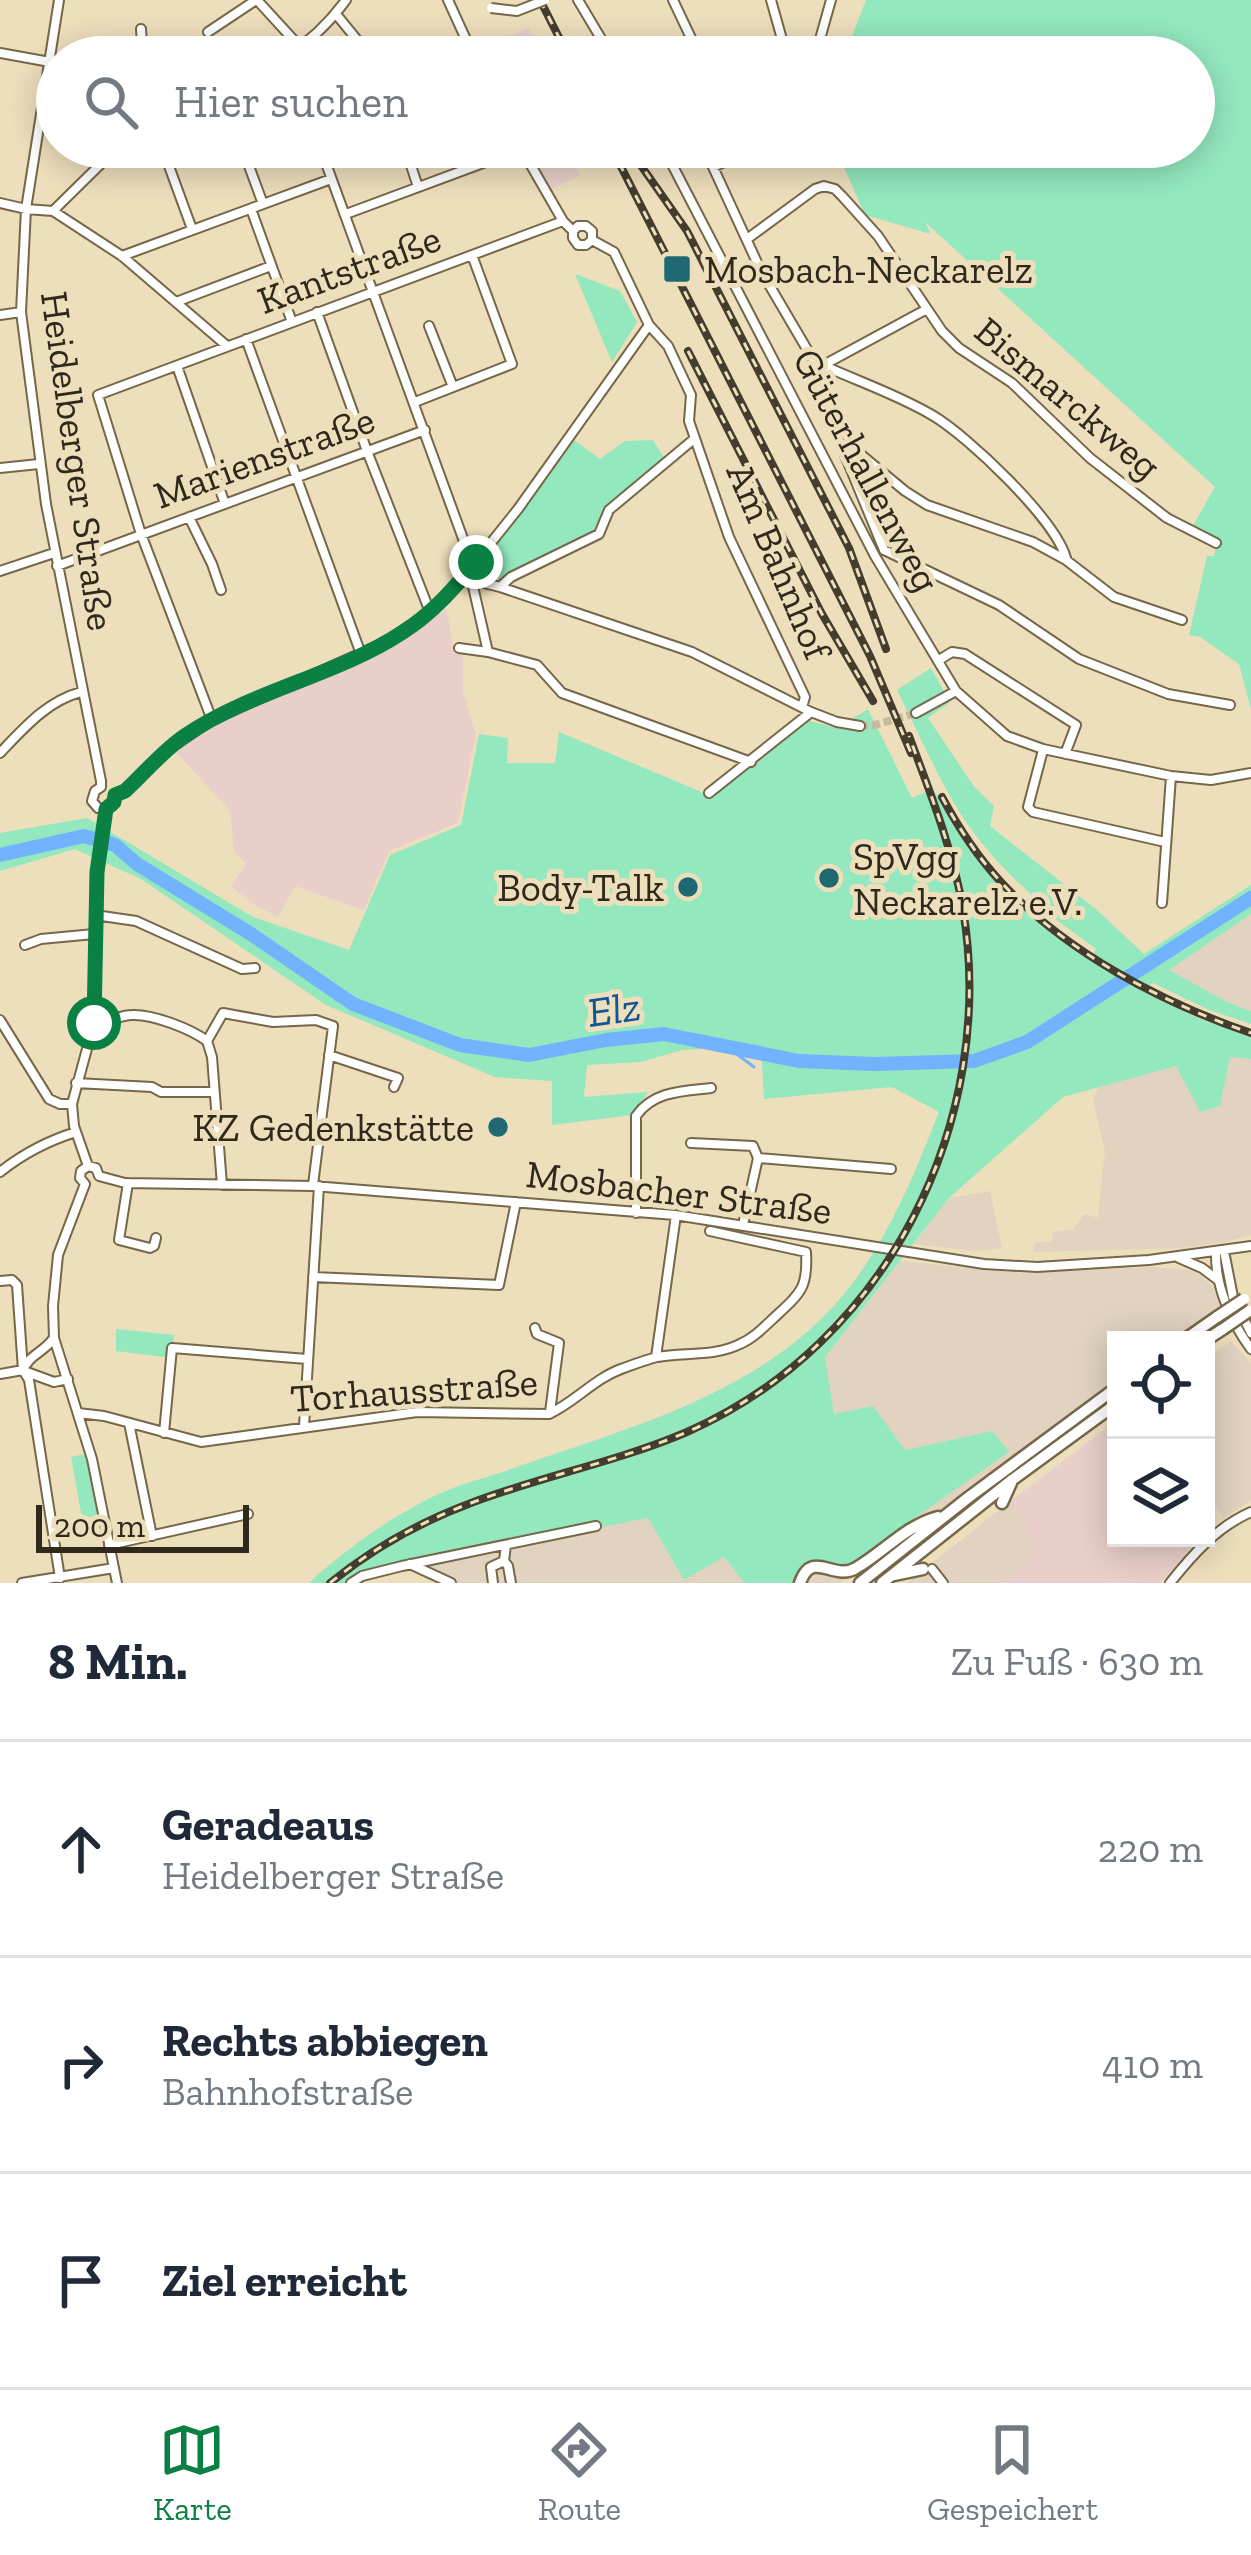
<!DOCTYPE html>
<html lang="de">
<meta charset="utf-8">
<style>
body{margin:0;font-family:"Zilla Slab",serif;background:#f2f2f3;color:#1f2937}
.controls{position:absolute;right:36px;bottom:36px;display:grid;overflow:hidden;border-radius:0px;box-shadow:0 6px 30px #0003}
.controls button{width:108px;height:108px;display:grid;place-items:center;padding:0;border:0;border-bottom:3px solid #e0e1e3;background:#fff;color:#1f2937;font:60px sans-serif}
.scale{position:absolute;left:36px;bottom:30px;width:213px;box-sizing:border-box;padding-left:12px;border:6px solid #2f291c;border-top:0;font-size:33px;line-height:42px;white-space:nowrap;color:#2f291c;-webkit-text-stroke:9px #eddebc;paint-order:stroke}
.stop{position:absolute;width:36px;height:36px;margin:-27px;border:9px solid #0b8043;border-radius:50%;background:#fff}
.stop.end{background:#0b8043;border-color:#fff;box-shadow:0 3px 12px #0008}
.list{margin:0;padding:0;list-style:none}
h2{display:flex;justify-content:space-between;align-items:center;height:156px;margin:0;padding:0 48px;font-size:51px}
h2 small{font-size:39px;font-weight:400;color:#747a83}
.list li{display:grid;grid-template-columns:78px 1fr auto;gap:36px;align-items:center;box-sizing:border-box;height:216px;padding:0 48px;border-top:3px solid #e0e1e3}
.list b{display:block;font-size:45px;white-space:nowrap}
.list p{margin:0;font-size:39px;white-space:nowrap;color:#747a83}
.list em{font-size:39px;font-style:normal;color:#747a83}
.icon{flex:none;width:66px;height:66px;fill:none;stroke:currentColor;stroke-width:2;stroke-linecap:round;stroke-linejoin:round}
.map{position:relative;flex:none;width:1251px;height:1583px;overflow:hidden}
.search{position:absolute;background:#fff;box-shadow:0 6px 30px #0003;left:36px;right:36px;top:36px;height:132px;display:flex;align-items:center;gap:30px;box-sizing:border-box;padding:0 42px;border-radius:66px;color:#747a83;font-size:45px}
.sheet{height:804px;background:#fff}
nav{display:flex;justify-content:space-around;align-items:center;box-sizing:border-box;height:168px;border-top:3px solid #e0e1e3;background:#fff;font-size:33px;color:#747a83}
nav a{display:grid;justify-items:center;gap:6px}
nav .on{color:#0b8043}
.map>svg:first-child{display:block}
.commercial{fill:#e1d3c0}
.industrial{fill:#e9cfc9}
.green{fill:#93e8be}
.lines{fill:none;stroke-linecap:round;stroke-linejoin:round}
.stream{stroke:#71b3fe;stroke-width:3}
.river{stroke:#71b3fe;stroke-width:14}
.minor-tunnel{stroke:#c7ba9c;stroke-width:8;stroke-dasharray:8 4;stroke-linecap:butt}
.minor-casing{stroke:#756748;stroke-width:12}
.highway-casing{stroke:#756748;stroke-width:15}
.minor{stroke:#fff;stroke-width:8}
.highway{stroke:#fff;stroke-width:10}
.rail-casing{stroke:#443d2e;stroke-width:8}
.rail{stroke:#eddebc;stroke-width:3;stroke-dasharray:9;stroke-linecap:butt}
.minor-bridge-casing{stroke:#756748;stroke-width:12;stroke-linecap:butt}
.highway-bridge-casing{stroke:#756748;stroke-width:15;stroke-linecap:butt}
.minor-bridge{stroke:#fff;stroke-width:8}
.highway-bridge{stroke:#fff;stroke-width:10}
.route{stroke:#0b8043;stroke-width:15}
.poi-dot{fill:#1f6a72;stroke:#eddebc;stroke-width:4.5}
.labels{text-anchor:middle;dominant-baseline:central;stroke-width:10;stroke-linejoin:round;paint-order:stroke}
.street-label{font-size:39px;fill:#2f291c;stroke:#eddebc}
.poi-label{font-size:39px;fill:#2f291c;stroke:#eddebc;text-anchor:start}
.water-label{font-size:42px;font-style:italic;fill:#105597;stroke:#eddebc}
</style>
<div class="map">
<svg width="1251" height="1583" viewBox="0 0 1251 1583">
<rect width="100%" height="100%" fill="#eddebc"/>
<!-- commercial -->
<path class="commercial" d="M1251,914v97l-24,-9 -59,-32z
M1230,1057l21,2v176l-25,7 -43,6 -149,4 1,-10 17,-1 1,-9 20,-2 11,-16 14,4 7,-67 -12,-51 9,-23 74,-11 44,39z
M990,1191l12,57 -26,3 -62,-7 35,-46z
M900,1261l119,12 133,-6 36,3 10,3 14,13 8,19 -48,35h-56v41l-276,202h-45l6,-14 12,-9 37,9 56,-45 86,-93 -87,19 -72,-35 -8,-58z
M1231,1341l20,22v138l-28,17 -17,-25v-135z
M1013,1499l23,55 -36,29h-93z
M649,1518l35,62 40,-23 20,26h-303l-31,-19z"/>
<!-- industrial -->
<path class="industrial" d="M528,28l15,29h-60l-4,-8z
M526,147h40l14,28 -29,15z
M446,608l8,42 9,1v41l13,41 -18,90 -69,28 -25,59 -69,-24 -17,31 -23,-12 -24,-19 15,-22 -12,-12 -4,-41 -56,-61 14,-13 195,-87 22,-12z
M1116,1421v117h83l-39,45h-160l36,-29 -23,-55z"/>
<!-- green -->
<path class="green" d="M866,0h385v709l-12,-45 -39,-27 -11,-2 18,-79h7l2,-9 -27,-14 26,-46 -290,-265 6,12 -66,-19 -30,-68h359v-90h-350z
M575,274l45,17 17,31 -25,40z
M574,440l26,19 25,-18 28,-1 12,19 -60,51 -14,25 -55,25 -35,20 -16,-8 -2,-6 2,-9 40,-48z
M931,668l19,34 -22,16 47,70 19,18 -4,20 107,84 47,44 107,-69v29l-82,56 58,32 24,9v13l-42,-14 -56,-27 -11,7 56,28 53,18v23l-21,-2 -10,49 -20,6 -24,-46 -113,31 -114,101 -124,159 9,57 39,-8 32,44 87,-19 17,21 -103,72 -56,45 -37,-9 -12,9 -6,14h-51l-20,-26 -40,23 -36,-62 -238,46 -48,12 -9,7h-44c32,-30 79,-64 119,-84 26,-14 58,-21 86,-31 106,-37 227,-69 309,-151 57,-56 87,-132 116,-205l-47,-25 -128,12 -3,-53 -79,4 -41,12 -54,3 -3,32 64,-5 -15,23 -81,10v-44l-57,-4 -169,-72 -185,-126 -66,-30 -75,22v-38l87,-15 166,99 96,33 41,-95 71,-30 18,-91 29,4 -1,25h48l4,-31 152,64 98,-75 37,9 4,-10 18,-11 44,89 19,-8 -3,-11c38,74 91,138 163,180l5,-10 -42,-31 2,-3c-33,-26 -63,-55 -87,-89 -29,-41 -49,-91 -72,-136z
M116,1329l58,6 -2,23 -56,-7z
M85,1454l14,62 -17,2 -11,-61z"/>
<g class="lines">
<!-- stream -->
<path class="stream" d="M726,1046l28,21"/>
<!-- river -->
<path class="river" d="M0,855l84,-19 31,9 22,19 114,70 102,70 107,41 69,10 77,-15 58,-6 135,27 76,3 99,-3 53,-19 224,-144"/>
<!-- minor-tunnel -->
<path class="minor-tunnel" d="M860,726l15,-1 41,-12"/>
<!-- minor casing -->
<g class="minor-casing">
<path id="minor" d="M59,0l-33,209 -5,103 25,192 55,277v6l-6,4 -3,10 6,7 8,1
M257,0l44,48
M448,0l26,57
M578,0l34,57
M673,0l27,57
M771,0l16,57
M336,14l35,43
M141,29l2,28
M208,32l48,-32
M0,53l50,9
M286,57c23,-15 44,-35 60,-57
M619,57l5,-2 11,2
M815,57l16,-57
M162,147l30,82
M242,147l21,57
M320,147l149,408 7,7
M405,147l13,40
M663,147l212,409 81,135 51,45 36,13 128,27 40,4 40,-7
M701,147l12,20 48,104 57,97 15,58 51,124
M521,148l42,73 10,10
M713,167l45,-20
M0,203l26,6 27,2 65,-64
M251,209l41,113
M53,211l69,45 105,90
M346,214l175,-65
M573,231l5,-5h8l6,5v9
M573,231v7l5,7h8l6,-5
M747,239l68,-50 9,-3 11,3 7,7 36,40 64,95 17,17 53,35 78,75 77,60 49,25
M592,240l22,12 35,73 19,21 23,49 -2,26 40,116 76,160 -3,10
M122,256l209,-77
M176,302l95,-36
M317,312l50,139 63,161
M0,315l21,-3
M649,325l-131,184 -64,80 -24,23 -44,30 -174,78 -46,31 -41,40 -10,4 -3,11 -6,3 -9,63 -3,151 -22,81 2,22 14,40 8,2 3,8 26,7 188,3 362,29 309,49 53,3 112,-7 102,-14
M429,326l24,61
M246,339l115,315
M177,366l48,138
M818,368h11c34,15 71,28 103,47 36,21 123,104 134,143
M818,368l109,-59
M415,402l97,-38 -40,-109
M846,449l13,4 46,38 22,14 106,37 33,18 48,37 68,23
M0,468l39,-4
M189,517l23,47 9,26
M884,550l115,55 80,54 89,35 62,11
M57,566l368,-136
M0,571l54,-18
M464,578l36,9 192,65 119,60 26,10 23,4
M472,582l16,70 49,13 25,28 189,69
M500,587l11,-10 88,-43 10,-24 85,-71
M459,648l29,4
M939,660l13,-8 13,2 111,71 -11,29
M916,713l40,-22
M212,720l-71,-186 -43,-139 465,-174
M1043,750l-15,57 5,5 132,30
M0,753c24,-25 47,-52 81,-61
M709,793l102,-81
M1162,903l9,-127
M95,915l41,6 106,48 13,-1
M25,945l16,-6 53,-5
M0,1020l49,79 11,5h12
M94,1023c14,1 24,-8 38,-8 21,-1 59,14 75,26l5,16 10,128
M207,1041l16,-28 50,9 43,-2 17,6 -20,159
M329,1055l69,23 -4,9
M76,1083l76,4 9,5h52
M691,1143l62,3 5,12
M88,1166l-7,5 -1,7 5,6 -27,71 -5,51 1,32 38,121 25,124
M0,1172c24,-19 47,-31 76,-40
M128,1183l-9,57 31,8 4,-2 2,-8
M636,1213v-97c17,-25 47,-25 75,-28
M743,1225l15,-67 133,11
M1224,1251l9,46 18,36
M1216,1252c-1,34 15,70 35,97
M1179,1258l23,10 16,12
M313,1277l186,8 17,-83
M0,1281l12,-1 5,5 6,85 6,10 31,198
M535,1328l2,6 22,9 -9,69
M656,1357l20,-142
M24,1371l30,11 14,-3
M0,1374l23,-4c6,-15 21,-18 30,-31
M78,1413l26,3 97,26 216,-30 132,2c26,-12 45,-35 72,-45 11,-4 24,-9 36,-12 27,-5 57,0 83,-13 14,-6 25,-18 37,-29 25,-23 31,-29 29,-63l-96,-21
M129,1423l23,113
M304,1426l15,-240
M164,1433l8,-85 135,11
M109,1545l139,-31
M506,1545l-2,16 4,5 3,17
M410,1564l41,19
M932,1569l11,14
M22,1583l92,-15
M351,1583l11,-7 40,-10 194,-40
M493,1583l-2,-16 13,-6
M1170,1583c23,-29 47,-56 81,-71"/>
</g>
<!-- highway casing -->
<g class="highway-casing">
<path id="highway" d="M1184,1340l33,-23
M1206,1340l17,-11
M1002,1503l9,-20
M894,1575l29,-6
M800,1583c12,-35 34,-1 56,-15 28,-16 49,-42 82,-51
M860,1583l109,-86 147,-109
M882,1583l130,-103 104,-76"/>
</g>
<!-- minor -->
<use href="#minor" class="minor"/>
<!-- highway -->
<use href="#highway" class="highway"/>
<!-- rail casing -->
<g class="rail-casing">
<path id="rail" d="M540,0l29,57
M611,147l259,509 41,97
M635,157l52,74 162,317 37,101
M688,351l134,263 51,87
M942,797c16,30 35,59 58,84 64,70 162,122 251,152
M330,1583c42,-34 90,-61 141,-80 71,-27 146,-41 216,-71 200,-88 311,-310 276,-523 -10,-59 -33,-117 -54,-173"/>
</g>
<!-- rail -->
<use href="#rail" class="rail"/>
<!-- minor-bridge casing -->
<g class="minor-bridge-casing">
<path id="minor-bridge" d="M491,8l26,3 28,-11"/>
</g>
<!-- highway-bridge casing -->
<g class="highway-bridge-casing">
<path id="highway-bridge" d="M1217,1317l27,-18
M1223,1329l26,-18"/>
</g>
<!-- minor-bridge -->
<use href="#minor-bridge" class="minor-bridge"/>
<!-- highway-bridge -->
<use href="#highway-bridge" class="highway-bridge"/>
</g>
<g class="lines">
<!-- route -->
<path class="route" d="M94,1023l3,-151 9,-63 8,-7 1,-7 10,-4c20,-18 38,-41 61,-56 67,-45 150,-59 217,-103 30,-19 51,-44 73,-70"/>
</g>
<!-- markers -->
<g class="poi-dot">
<rect x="662" y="254" width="30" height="30" rx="6"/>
<circle cx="829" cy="878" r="12"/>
<circle cx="688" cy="887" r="12"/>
<circle cx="498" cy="1127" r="12"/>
</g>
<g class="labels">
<!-- street labels -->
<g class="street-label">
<text transform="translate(349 269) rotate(-20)">Kantstraße</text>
<text transform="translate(1068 398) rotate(40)">Bismarckweg</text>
<text transform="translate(264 457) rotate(-20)">Marienstraße</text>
<text transform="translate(78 461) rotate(82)">Heidelberger Straße</text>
<text transform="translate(867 470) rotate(62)">Güterhallenweg</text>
<text transform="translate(779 561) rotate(67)">Am Bahnhof</text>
<text transform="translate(679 1192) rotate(7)">Mosbacher Straße</text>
<text transform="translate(414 1390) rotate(-4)">Torhausstraße</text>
</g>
<!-- poi labels -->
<g class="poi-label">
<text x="704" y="269">Mosbach-Neckarelz</text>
<text x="853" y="856">SpVgg<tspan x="853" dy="45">Neckarelz e.V.</tspan></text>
<text x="664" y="887" text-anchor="end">Body-Talk</text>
<text x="474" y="1127" text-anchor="end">KZ Gedenkstätte</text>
</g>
<!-- water labels -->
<g class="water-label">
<text transform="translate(614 1009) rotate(-8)">Elz</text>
</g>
</g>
</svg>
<div class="controls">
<button><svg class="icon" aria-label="locate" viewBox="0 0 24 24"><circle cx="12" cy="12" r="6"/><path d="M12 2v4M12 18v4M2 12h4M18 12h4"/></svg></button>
<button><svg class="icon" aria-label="layers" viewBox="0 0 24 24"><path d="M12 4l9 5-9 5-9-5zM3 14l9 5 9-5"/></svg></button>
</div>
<div class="scale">200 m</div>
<div class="stop" style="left:94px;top:1023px"></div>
<div class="stop end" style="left:476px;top:562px"></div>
<div class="search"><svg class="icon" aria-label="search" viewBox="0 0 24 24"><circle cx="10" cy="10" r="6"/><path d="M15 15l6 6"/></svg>Hier suchen</div>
</div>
<section class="sheet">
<h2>8 Min.<small>Zu Fuß · 630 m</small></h2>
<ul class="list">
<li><svg class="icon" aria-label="ahead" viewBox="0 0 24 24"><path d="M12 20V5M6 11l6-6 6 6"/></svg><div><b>Geradeaus</b><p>Heidelberger Straße</p></div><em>220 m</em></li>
<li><svg class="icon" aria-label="right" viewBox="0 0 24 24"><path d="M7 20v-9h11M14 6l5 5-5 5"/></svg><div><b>Rechts abbiegen</b><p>Bahnhofstraße</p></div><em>410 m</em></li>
<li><svg class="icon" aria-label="arrive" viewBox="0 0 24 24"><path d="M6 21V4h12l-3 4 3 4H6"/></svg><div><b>Ziel erreicht</b></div></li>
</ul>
</section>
<nav>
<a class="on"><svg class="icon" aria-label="map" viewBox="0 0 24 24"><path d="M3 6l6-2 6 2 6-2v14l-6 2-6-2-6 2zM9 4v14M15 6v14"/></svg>Karte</a>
<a><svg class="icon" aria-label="directions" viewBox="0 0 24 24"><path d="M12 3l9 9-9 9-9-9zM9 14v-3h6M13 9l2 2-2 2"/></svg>Route</a>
<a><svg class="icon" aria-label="saved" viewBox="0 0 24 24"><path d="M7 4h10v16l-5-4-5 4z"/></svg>Gespeichert</a>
</nav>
